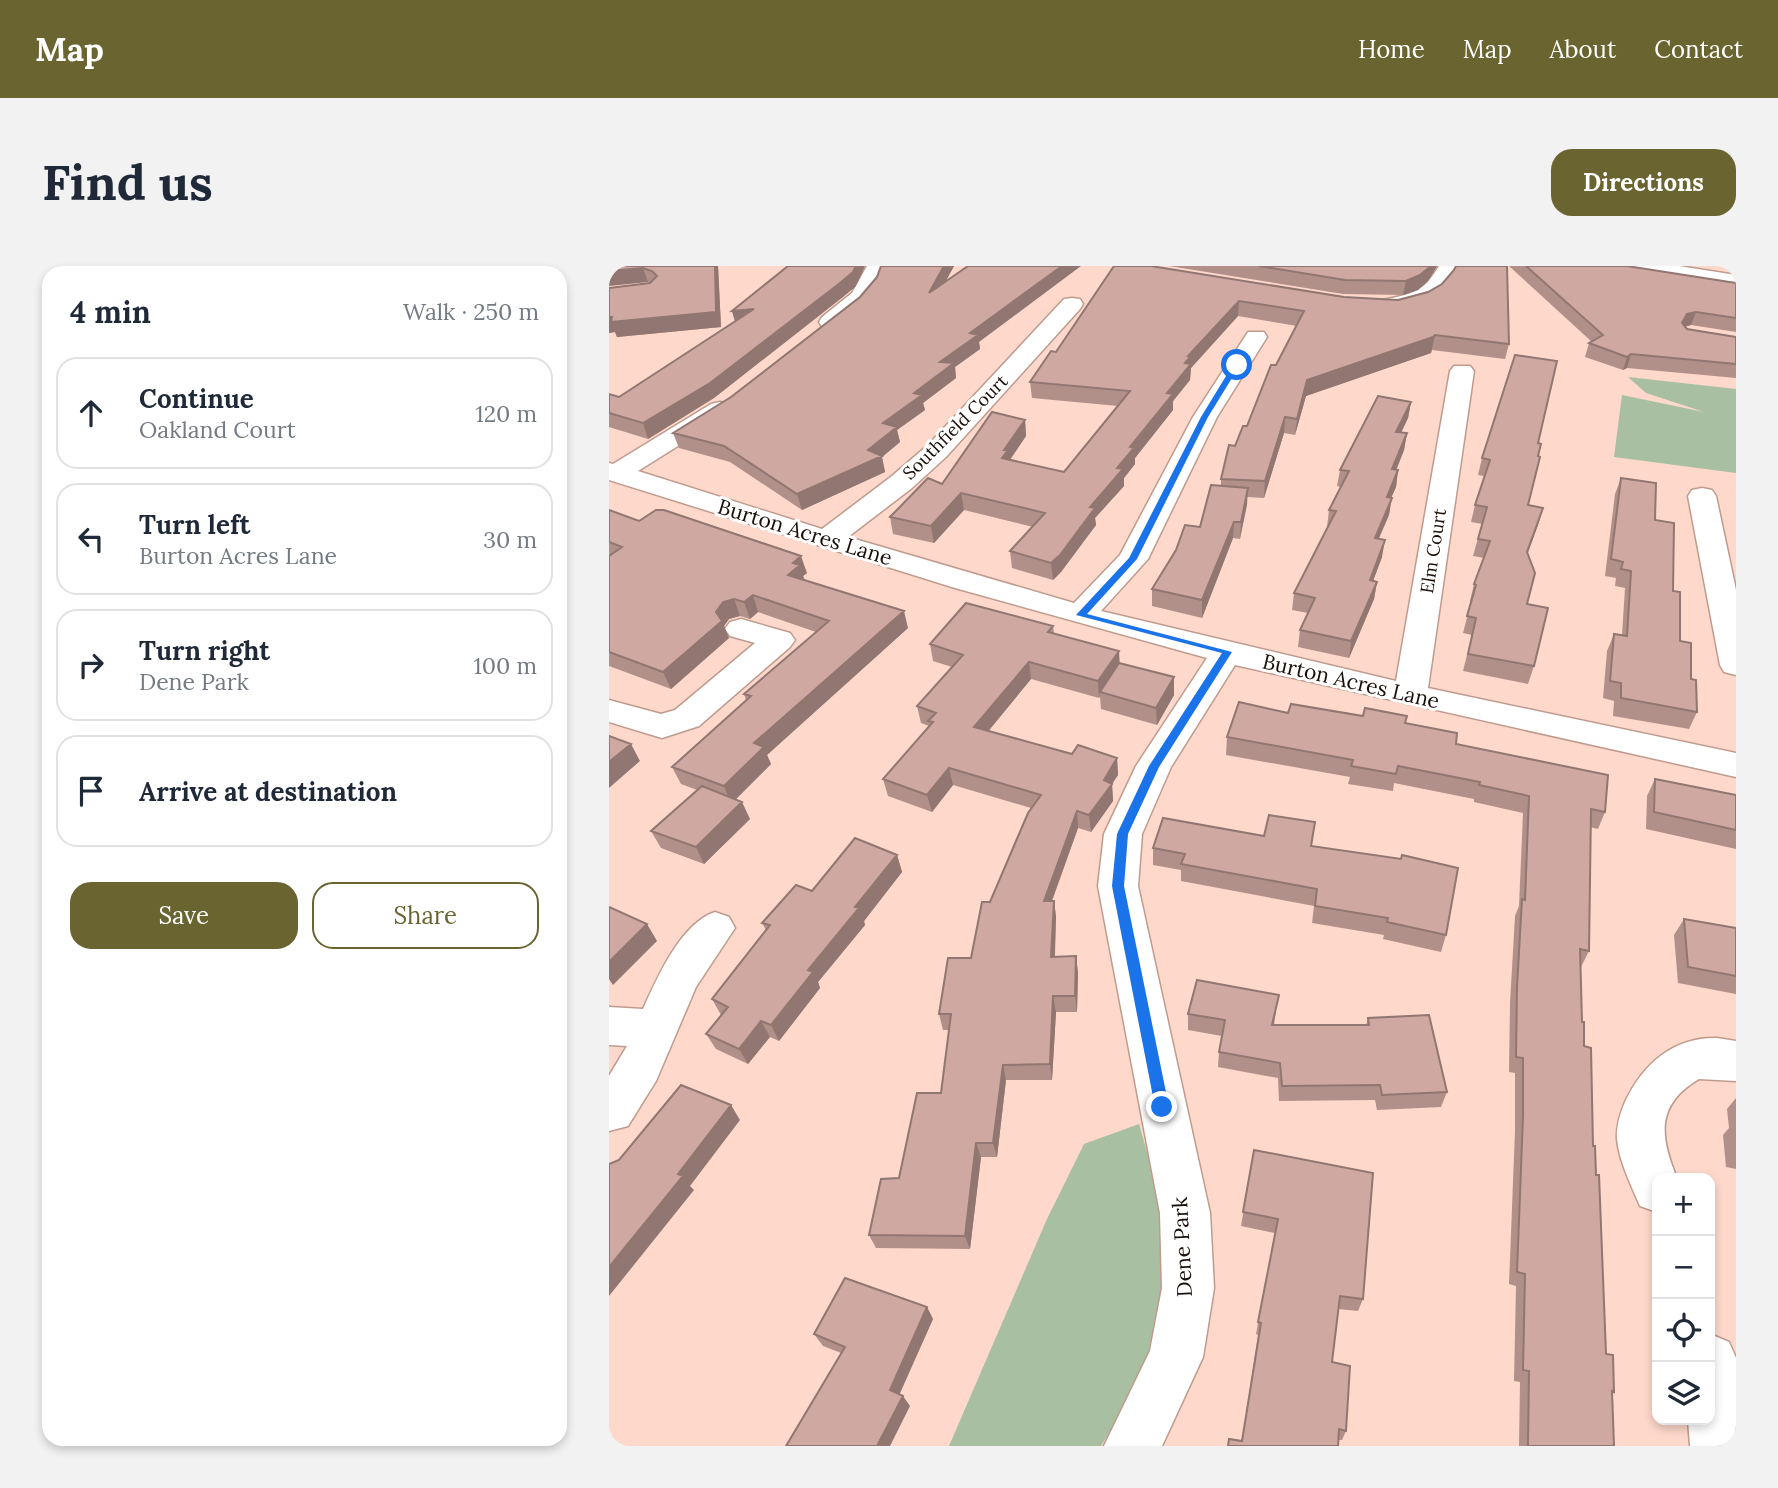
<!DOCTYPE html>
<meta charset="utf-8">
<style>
body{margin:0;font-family:Lora,serif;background:#f2f2f3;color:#1f2937}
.controls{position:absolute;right:21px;bottom:21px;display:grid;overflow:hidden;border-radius:14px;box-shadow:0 4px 10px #0003}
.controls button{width:63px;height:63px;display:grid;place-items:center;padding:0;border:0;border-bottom:2px solid #e0e1e3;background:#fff;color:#1f2937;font:35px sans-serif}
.stop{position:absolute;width:21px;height:21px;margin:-16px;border:5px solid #1a73e8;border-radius:50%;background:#fff}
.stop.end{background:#1a73e8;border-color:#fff;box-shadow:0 2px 7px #0008}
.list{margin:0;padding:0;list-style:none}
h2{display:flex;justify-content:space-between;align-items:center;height:91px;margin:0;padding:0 28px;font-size:30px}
h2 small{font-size:23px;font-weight:400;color:#747a83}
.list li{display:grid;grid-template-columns:46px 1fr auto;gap:21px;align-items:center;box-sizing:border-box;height:112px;margin:0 14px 14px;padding:0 14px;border:2px solid #e0e1e3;border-radius:21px}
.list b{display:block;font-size:26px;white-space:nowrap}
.list p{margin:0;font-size:23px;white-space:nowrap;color:#747a83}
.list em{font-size:23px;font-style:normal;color:#747a83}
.actions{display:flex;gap:14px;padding:21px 28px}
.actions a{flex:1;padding:16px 0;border:2px solid #6a6431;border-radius:21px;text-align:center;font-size:24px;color:#6a6431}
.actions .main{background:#6a6431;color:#fff}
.icon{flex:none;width:38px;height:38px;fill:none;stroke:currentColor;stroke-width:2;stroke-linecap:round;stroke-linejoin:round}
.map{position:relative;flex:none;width:1127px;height:1180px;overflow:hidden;border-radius:21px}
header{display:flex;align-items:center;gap:42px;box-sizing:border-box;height:98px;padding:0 35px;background:#6a6431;color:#fff}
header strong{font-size:33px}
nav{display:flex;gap:38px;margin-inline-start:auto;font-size:24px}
.intro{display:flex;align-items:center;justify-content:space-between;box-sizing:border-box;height:168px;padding:0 42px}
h1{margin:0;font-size:49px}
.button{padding:18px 32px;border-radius:21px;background:#6a6431;color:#fff;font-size:24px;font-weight:700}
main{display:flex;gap:42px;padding:0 42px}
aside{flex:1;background:#fff;border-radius:21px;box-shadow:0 4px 10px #0003}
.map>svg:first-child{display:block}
.green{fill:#a8bfa2}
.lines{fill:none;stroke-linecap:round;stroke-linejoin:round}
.minor-casing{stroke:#bf9b8e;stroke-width:3}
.tertiary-casing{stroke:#bf9b8e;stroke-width:3}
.minor{fill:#fff;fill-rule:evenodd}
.tertiary{fill:#fff;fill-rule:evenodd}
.wall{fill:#b2908a}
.shaded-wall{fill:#917671}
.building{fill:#cfa8a1;stroke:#917671;stroke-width:2}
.route{fill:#1a73e8}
.labels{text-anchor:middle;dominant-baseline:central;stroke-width:6;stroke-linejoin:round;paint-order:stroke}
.far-street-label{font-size:18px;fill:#1b0f0a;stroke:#fff}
.street-label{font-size:21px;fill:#1b0f0a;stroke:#fff}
</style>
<header>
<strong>Map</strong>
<nav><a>Home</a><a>Map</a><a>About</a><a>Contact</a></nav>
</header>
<div class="intro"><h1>Find us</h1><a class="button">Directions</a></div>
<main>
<aside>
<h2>4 min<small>Walk · 250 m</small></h2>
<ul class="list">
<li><svg class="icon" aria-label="ahead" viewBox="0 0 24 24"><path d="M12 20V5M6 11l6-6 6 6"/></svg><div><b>Continue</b><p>Oakland Court</p></div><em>120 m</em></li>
<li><svg class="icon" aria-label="left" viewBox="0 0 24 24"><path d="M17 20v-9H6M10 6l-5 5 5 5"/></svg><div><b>Turn left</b><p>Burton Acres Lane</p></div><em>30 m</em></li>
<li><svg class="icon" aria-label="right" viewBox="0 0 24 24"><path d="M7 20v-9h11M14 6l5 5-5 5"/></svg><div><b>Turn right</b><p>Dene Park</p></div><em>100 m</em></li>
<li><svg class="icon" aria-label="arrive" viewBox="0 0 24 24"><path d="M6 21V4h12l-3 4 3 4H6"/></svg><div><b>Arrive at destination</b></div></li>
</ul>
<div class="actions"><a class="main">Save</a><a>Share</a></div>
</aside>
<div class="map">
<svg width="1127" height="1180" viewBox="0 0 1127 1180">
<rect width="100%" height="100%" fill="#fed8ca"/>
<!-- green -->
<path class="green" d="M1019,111l108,12v84l-122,-16 8,-62 82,17 -58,-19z
M530,858l25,87 8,90 -20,63 -51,82h-152l98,-227 37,-75z"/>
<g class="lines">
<!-- minor casing -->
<g class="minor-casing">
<path id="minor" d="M258,0h20c-11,22 -35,68 -65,61l-3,-5 3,-5 30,-24z
M830,0h20c-16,28 -40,52 -76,44l-3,-5 3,-5c30,-7 39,-6 56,-34z
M463,32l8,1 3,5 -3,5 -134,148 -34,31 -64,49 226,66 46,-48 73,-138 55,-85h16l3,5 -50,80 -69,142 -47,52 295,70 54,-310 4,-5h16l4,5 -46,317 308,65v24l-501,-112 -64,102 -29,67 -4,52 72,327 4,75 -11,69 -41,89h-58l46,-95 12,-63 -2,-75 -62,-327 6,-52 32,-68 71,-108 -252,-70 -346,-108v-17l4,1 98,-60 9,-2 9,2 3,5 -3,5 -91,57 184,58 70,-53 36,-31 136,-146z
M1093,222l10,2 4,6 20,94v85l-12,-3 -4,-7 -32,-169 4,-6z
M132,353l49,14 5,7 -5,7 -91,79 -37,12 -53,-16v-22l52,14 14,-4 80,-67 -25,-7 -5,-7 5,-7z
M106,646l14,5 6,11 -39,59 -40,94 -28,45 -19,5v-55l18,-30 -18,-1v-38l34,2c14,-31 38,-86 72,-97z
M1108,772l19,3v40l-37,-2c-44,26 -39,58 -22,99h-20v34l-17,-6c-9,-21 -21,-45 -23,-67 -1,-13 3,-25 8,-37 18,-38 48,-65 92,-64z
M1101,1068l19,8 7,16v88h-46l-2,-26h22z"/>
</g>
<!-- tertiary casing -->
<g class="tertiary-casing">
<path id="tertiary" d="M1021,0h49l57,9v12l-96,-15 -7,-2z"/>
</g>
<!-- minor -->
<use href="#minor" class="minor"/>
<!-- tertiary -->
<use href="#tertiary" class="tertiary"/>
</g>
<!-- wall -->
<path class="wall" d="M0,0h109l3,61 -104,10 -2,-5 -6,1v-45l41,-5z
M272,0h73l-9,16 34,60 1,7 -25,18 1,11 -33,25 2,7 -28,20 3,12 -18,15 3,15 -83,38 -72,-48 -51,-14 -6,-15 58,-36 129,-100 17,-20z
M505,0l395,78 -4,15 -73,-9 -1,3 -125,43 -11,39 -11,-2 -20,65 -17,-1 -7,42 -7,-1 -31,80 -50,-12v-17l48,-62 21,-41v-7l14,-33 12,-20 29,-61 21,-39 -59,-10 -47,52 -1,12 -17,21v9l-38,48v6l-11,14v8l-29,32 1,7 -35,47 -8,8 -41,-12 -2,-17 23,-24 -69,-17 -30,33 -41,-9 -3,-17 52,-33 83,-64 1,16 -16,24 54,12 54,-66 -86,-8 -2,-16 26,-30z
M560,0h268l-9,15 -10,9 -15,5 -60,-1z
M900,0h118l109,17v49l-45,-7 -6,2 2,2 49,8v41l-109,-10 -4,2 -38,-13 4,-14 3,-1z
M247,20l-142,112 -66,41 -39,-12v-33l10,3 116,-76 -3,-10z
M802,136l-3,16 -7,14 6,1 -3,17 -8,20h2l-2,17 -5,11 -2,17 -10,23 3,19 -9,24 4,1 -3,17 -25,59 -51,-11 2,-17 8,-17 -16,-3 2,-17 34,-66h-1l2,-17 12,-23 -4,-1 3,-16z
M929,177v13l-10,49 15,3 -16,46v50l7,62 -6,18 -65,-13 9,-36 -9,-2 8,-31 -1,-1 4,-17 10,-26 -11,-2 9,-32 -11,-2 4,-17 9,-29 -6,-1 4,-17z
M1012,212l34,42 18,71 7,50 11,38 6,33 -8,17 -76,-13 1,-15 -11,-3 4,-47 7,-17 8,1 3,-47 -10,-2 1,-8 -11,-2 10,-82z
M0,244l30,11 168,52 -4,3 2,4 103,48 -141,127 4,9 -36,36 15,19 -46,45 -43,-16 -10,-17 46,-41 -16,-6 -9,-17 74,-67 -2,-6 72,-62 -58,-20 -8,7 -10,-3 -11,3 -5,7 5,12 -58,51 -62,-23z
M444,360l1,7 65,30 55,32 -17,30 -56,-16 -1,-12 -1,1 -68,-19 -43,52 84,23 45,4 1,17 -6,9 1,17 -22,31 -13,-4 -26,73h2l2,16 -1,40 21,-1 2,17 -1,39h-21l-4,68h-46l-9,77h-16l-11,92 -94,-1 -7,-13 30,-57 42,-85 8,-63h-6l-4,-16 32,-56 19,-56 41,-94 -78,-23 -21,27 -44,-16 -5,-17 46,-53 -8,-3 -4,-17 35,-39 -19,-6 -3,-17z
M679,447l117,10 51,21 149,68 -7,17 -8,-2 -1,124 -8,16h-1l2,55 14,153 10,179 8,38 -2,2 2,52h-95l1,-64 -6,-1 2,-95 -7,-2 6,-153v-58l-6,-1 1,-69 5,-87 4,-10 4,-93 -49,-11v-3l-80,-16 -1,8 -45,-7 2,-7 -124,-22 1,-18z
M1046,513l81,16v54l-90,-20 1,-33z
M702,580l135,89 -5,17 -58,-13 1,-4 -72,-12 2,-17 -133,-25v-11l-28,-5v-17z
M288,589l5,17 -38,49 1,4 -47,57 2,6 -41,53 -9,-4 -22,27 -32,-15 -10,-15 15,-19 -9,-16 54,-69 -4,-7 50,-32z
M1075,653l52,9v66l-58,-11 -4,-48z
M667,745l-2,14h92l2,-7 79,74 -6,15 -64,3 -2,-10 -96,1 -1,-23 -60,-11 1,-15 3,-16 -34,-6v-16z
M1127,832v71l-10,-2 -3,-32 6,-7 -2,-19z
M645,884l109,149 -5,12 -20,-2 -6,53 14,69 -4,9 -100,1 16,-106 -2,-1 19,-101 -34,-7z
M318,1041l6,12 -34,75 11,12 -69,-53 -18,-7 -9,-12z"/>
<!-- shaded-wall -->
<path class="shaded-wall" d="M106,0h3l3,61 -104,10 -2,-5 -6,1v-16z
M247,0h9l-9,20 -13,11 -129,101 -66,41 -5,-16z
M335,0h10l-22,41 -3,-14z
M453,0h19l-102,76 1,7 -25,18 1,11 -33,25 2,7 -28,20 3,12 -18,15 3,15 -83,38 -5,-16 71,-44 15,-27 57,-61 30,-29z
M822,0h6l-9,15 -10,9 -15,5 3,-14z
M34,2l5,14 -39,4v-15z
M630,35l-1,15 -47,52 -1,12 -17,21v9l-38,48v6l-11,14v8l-29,32 1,7 -35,47 -8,8 -2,-17 66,-95 50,-75 18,-30 3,-7z
M145,43l-18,16 -4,-14z
M1087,46l-5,13 -9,2v-4l5,-9z
M826,69l-4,18 -125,43 -11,39 2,-16 10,-39z
M1022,88l-4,14 -4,2 4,-13z
M802,136l-3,16 -14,30 2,-16z
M676,151l-1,16 -20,65 1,-17z
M416,154l1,16 -17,25 -7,-3 2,-8z
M798,167l-3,17 -14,36 2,-17z
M789,204l-2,17 -12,27 3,-17z
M639,222l-1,17 -7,34 1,-17z
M352,227l3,17 -30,33 -3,-17z
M783,232l-3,17 -17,39 3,-16z
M934,242l-5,17 -16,44 5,-17z
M625,256l-1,16 -31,80v-18z
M776,274l-3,17 -15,40 3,-17z
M192,290l6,17 -4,3 2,6 -17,-7 5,-12z
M768,316l-3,17 -25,59 2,-17z
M144,329l5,17 -8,7 -6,-17z
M125,333l6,17 -11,3 -5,7 5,12 -58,51 -8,-17 60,-70z
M295,345l4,17 -141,127 4,9 -40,40 -7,-18 30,-43z
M510,385l1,17 -20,24 -1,6 -1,-17z
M420,396l2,17 -54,66 -3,-18z
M565,411v18l-17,30 -1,-17z
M22,478l9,17 -31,27v-26z
M508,492l1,17 -6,9 1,17 -22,31 -2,-17 15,-35z
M340,502l4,17 -21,27 -5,-17z
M133,536l8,17 -46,45 -8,-17z
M468,545l1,17 -32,89 -2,-16z
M288,589l5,17 -38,49 1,4 -47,57 2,6 -41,53 -8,-16 37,-55 47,-63z
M445,635l2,16 -2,56 -3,-16z
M38,658l10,17 -44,44 -4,-6v-17z
M467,690l2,17 -1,39 -2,-16z
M444,730l3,16 -4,68 -2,-16z
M152,755l9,16 -22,27 -9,-15z
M394,799l3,15 -9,77 -4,-14z
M122,839l9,15 -50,66 4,4 -85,106v-29l69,-93z
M367,877l5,14 -11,92 -5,-13z
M318,1041l6,12 -36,81 -7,-10z
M294,1130l7,10 -20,40h-13z"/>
<!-- building -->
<path class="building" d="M0,0h106l1,46 -105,10 1,-5h-3v-29l41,-5 7,-7 -5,-5 -9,-3 -34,3z
M179,0h68l-3,6 -13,11 -130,100 -67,40 -34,-10v-19l10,3 135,-88 -22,2z
M272,0h63l-15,27 39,-27h94l-92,67 8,2 -38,27 14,1 -40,30 8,2 -39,28 14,4 -29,23 14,6 -85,38 -73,-48 -51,-13 58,-36 129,-100 17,-20z
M505,0h37l193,31 54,3 30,-8 14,-8 12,-14 2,-4h51l2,78 -74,-9 -2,2 -126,43 -10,39 -12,-2 -20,64 -44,-2 8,-34 6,1 8,-20h4l24,-61h5l28,-54 -65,-10 -51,55h3l-6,7 6,1 -24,29 6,1 -43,53 4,1 -17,20 6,1 -33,38 5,1 -35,47 -9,8 -41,-12 35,-38 -84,-20 -30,33 -41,-9 38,-39 14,6 50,-72 33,8 -21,30h4l-6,8 62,14 66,-81 -100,-9 21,-31 5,1z
M650,0h172l-11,9 -14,6 -61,-1z
M917,0h101l109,17v35l-40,-6 -9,2 -5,9 5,6 49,8v27l-105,-10 -4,3 -38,-14 14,-8z
M906,89l42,6 -19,82 3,1 -3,12 2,1 -12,48 15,3 -16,44 8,21 -8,31 21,4 -14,58 -66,-12 8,-36 -9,-2 9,-31 -2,-1 16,-43 -12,-2 9,-32 -12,-2 15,-45 -8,-2z
M769,130l33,6 -15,30 11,1 -15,36 6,1 -11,27 5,1 -17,40 10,2 -15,40 7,2 -26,59 -51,-11 15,-32 -21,-5 42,-82 -7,-1 20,-39 -9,-1z
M1012,212l35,5 -1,37 19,3 -1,68 7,1v49l11,2v36l5,1 1,32 -76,-14v-15l-11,-2 4,-47 13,2 4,-65 -10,-2 2,-7 -12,-3z
M602,219l37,3 -7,34h-7l-32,78 -50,-11 24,-39 9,-25 15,2z
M0,244l30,11 17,-11h8l137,46 -8,7 7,2 -12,10 116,36 -150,132 10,4 -40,39 -52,-19 79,-71 -7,-2 85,-73 -76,-26 -9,7 -10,-3 -11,3 -7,10 6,9 -59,51 -54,-20v-96l13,-9 -13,-5z
M357,337l87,23 -5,6 71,19 -21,30 -69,-19 -55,65 98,27 6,-9 39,13 -13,22 8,4 -23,31 -12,-4 -33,90h10l-3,56 25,-1 -1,40h-22l-3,68 -47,1 -10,78h-17l-11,93 -96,-1 12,-56 18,-1 18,-85h24l10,-79h-12l9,-56h23l11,-56h8l38,-89 13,-18 -92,-27 -22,27 -44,-16 50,-57 -5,-1 8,-8 -19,-7 46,-51 -33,-11z
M510,397l55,14 -18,31 -56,-16z
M630,436l49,11 3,-9 72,12 2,-8 42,8 -2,7 52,10 -1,11 152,31 -3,37 -14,-3 -2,142 -9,-2 2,73h2v24l7,2 2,98h2l1,29h3l7,179 7,1 1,37 -2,-1 2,55h-86l1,-75 -6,-1 2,-96 -8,-2 6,-156v-58l-7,-1 1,-70 5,-88 3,1 4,-104 -50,-11 1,-3 -82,-16 -2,8 -45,-8 2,-6 -126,-23z
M0,470l22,8 -22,18z
M1046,513l81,16v35l-82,-18z
M93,520l40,16 -46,45 -45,-16z
M660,549l46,7 -4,24 90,13 1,-4 56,13 -12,67 -59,-13 1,-4 -73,-12 2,-17 -136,-25 4,-10 -32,-6 10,-30 101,18z
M246,572l42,17 -42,52 4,1 -51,62 5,2 -42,53 -10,-4 -22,28 -33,-15 22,-27 -16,-8 58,-74 -8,-2 34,-38 16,6z
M0,641l38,17 -38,38z
M1075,653l52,9v48l-48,-9z
M588,714l82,15 -7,30h97l-1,-7 61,-3 18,77 -65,3 -2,-10 -98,1 -2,-23 -61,-11 6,-32 -37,-6z
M72,819l50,20 -53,69 5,2 -74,91v-103l10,-4z
M645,884l119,23 -10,126 -23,-3 -8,66 18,4 -4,65 -7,-2 -1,17h-110l1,-7 13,2 19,-118 -3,-1 20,-103 -35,-7z
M236,1012l82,29 -37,83 13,6 -26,50h-91l59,-99 -31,-13z"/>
<!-- route -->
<path class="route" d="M625,97l6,2 -32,52 -71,142 -50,55 145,38 -73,115 -31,67 -4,52 45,221 -7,6 -7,-6 -43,-221 5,-52 32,-68 73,-113 -146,-38 53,-57 72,-141z"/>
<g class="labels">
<!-- far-street labels -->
<g class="far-street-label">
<text transform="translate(346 161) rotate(-45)">Southfield Court</text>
<text transform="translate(824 285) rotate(-81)">Elm Court</text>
</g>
<!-- street labels -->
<g class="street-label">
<text transform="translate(196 266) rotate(17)">Burton Acres Lane</text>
<text transform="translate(742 415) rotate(13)">Burton Acres Lane</text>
<text transform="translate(573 981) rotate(-93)">Dene Park</text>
</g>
</g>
</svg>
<div class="controls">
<button>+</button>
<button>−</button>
<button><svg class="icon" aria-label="locate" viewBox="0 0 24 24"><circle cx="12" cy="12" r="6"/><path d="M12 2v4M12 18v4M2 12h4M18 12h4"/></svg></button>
<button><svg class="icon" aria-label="layers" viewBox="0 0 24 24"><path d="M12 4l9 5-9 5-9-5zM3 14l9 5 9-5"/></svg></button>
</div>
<div class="stop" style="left:628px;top:99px"></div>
<div class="stop end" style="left:553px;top:841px"></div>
</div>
</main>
